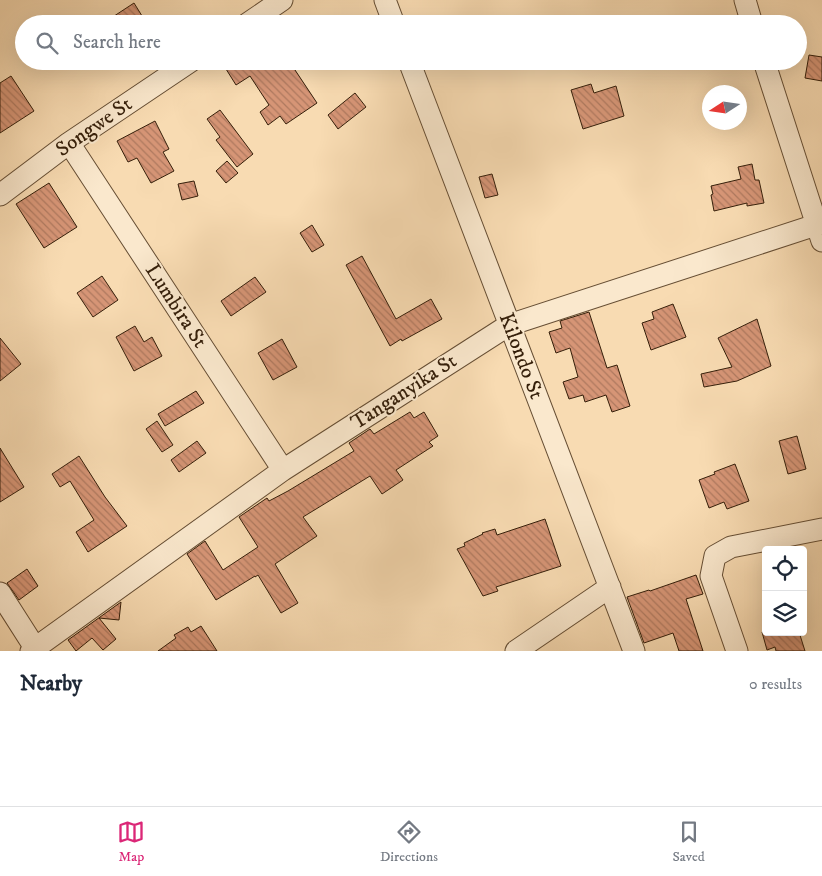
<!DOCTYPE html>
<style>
body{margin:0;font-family:"IM FELL DW Pica",serif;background:#f6f6f7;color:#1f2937}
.controls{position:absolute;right:15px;bottom:15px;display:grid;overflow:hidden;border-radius:5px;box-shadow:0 5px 20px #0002}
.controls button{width:45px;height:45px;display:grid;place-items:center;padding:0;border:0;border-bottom:1px solid #e0e1e3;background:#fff;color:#1f2937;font:25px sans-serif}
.compass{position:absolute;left:702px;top:85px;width:45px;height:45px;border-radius:50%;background:#fff;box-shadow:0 5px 20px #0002;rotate:258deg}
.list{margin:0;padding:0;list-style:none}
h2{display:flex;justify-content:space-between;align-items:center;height:65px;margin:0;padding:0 20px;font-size:21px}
h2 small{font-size:16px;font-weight:400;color:#747a83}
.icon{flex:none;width:28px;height:28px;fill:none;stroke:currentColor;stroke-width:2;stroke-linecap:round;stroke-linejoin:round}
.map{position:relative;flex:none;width:822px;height:651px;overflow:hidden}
.search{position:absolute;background:#fff;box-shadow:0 5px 20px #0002;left:15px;right:15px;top:15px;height:55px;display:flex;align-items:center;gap:12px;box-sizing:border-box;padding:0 18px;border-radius:28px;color:#747a83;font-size:19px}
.sheet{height:155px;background:#fff}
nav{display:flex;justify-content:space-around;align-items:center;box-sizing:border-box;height:70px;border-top:1px solid #e0e1e3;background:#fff;font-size:14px;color:#747a83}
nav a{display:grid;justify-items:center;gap:2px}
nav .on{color:#db2777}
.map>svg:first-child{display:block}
.building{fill:url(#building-back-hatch);stroke:#351f0a}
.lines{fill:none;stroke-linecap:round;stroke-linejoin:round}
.minor-casing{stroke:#664e34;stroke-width:23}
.minor{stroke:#fae8cd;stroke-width:21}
.labels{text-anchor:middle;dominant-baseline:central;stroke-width:4;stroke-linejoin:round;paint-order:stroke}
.street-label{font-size:21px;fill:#351f0a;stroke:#fae8cd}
</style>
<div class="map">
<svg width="822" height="651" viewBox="0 0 822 651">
<defs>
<pattern id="building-back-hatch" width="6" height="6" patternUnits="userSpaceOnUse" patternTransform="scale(1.25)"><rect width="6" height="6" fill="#d69576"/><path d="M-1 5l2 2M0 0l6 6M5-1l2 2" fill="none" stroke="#ae795f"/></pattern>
</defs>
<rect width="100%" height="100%" fill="#f8dbb2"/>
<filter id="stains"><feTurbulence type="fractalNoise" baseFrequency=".004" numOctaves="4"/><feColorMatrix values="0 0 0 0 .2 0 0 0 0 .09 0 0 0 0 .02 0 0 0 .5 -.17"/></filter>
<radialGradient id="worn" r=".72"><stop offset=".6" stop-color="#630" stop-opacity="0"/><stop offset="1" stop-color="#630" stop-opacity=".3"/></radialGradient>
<!-- building -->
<path class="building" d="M134,3l13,21h-45z
M809,55l13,2v24l-17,-3z
M221,61h68l28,42 -31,21 -6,-8 -12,9 -8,-13 9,-7 -19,-29 -14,9z
M11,76l23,35 -34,22v-50z
M591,84l3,9 22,-7 8,30 -41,13 -12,-39z
M355,93l11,14 -28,22 -10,-14z
M220,110l33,44 -16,13 -21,-27 4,-3 -13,-18z
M155,121l14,28 -6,3 11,19 -23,12 -14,-25 -9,4 -11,-21z
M227,161l11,12 -12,10 -10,-12z
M752,164l3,16h4l5,23 -17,3v-3l-33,8 -3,-16 2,-1 -2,-8 30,-7 -3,-12z
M492,174l6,21 -13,3 -6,-21z
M194,181l4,15 -16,4 -4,-16z
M49,183l28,44 -33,21 -28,-44z
M312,225l12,20 -12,7 -12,-19z
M362,256l34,63 35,-20 11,20 -40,22 -1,-2 -11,7 -44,-81z
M102,276l16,24 -25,17 -16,-24z
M255,277l11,15 -35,24 -10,-15z
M673,304l13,33 -35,13 -9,-27 12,-4 -2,-7z
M589,312l18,56 10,-3 13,41 -18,6 -6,-17 -21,7 -2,-7 -14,4 -6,-17 15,-5 -8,-29 -14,5 -7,-21 13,-4 -2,-7z
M757,319l14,47 -34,15 -33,6 -3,-13 31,-7 -14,-29z
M135,326l9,16 8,-5 10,19 -28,15 -18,-34z
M0,338l21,26 -21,17z
M282,339l15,28 -24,13 -15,-27z
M196,391l8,12 -39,23 -7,-12z
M410,412l4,6 10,-6 14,24 -9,6 4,4 -37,24 7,10 -21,14 -12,-18 -67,41 14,19 -42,28 23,39 -17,10 -23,-38 -3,2v-1l-39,24 -29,-46 18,-13 18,29 35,-23 -19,-30 28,-19 2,3 19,-10 66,-40 -5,-8 21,-14 4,5z
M157,421l16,24 -11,7 -16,-23z
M797,436l9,33 -18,5 -9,-33z
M197,441l9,12 -27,19 -8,-12z
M0,448l24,39 -24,15z
M79,456l26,41 22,29 -39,26 -12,-20 18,-12 -24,-39 -10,6 -8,-13z
M735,464l14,37 -22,8 -3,-7 -15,6 -10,-28 16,-6 -1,-2z
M545,519l16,47 -65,21 2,4 -15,5 -26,-47 8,-3 -1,-3 19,-9 -1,-1 13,-4 2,6z
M27,569l11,17 -19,14 -12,-17z
M696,575l7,19 -17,5 17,52h-24l-6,-18 -29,10 -17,-46 22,-7 1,1z
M121,602l-2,18 -20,-2 17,21 -13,11 -11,-12 -16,13 -8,-11z
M201,626l16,25h-59l18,-13 -2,-3 14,-8 3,5z
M762,632h37l6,19h-29l-1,-4 -8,3z"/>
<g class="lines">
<!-- minor casing -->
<g class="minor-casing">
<path id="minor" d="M385,0l9,24
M745,0l7,24
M247,24l35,-24
M409,61l225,590
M764,61l58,180
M69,143l214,327
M0,195l69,-52 122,-82
M0,593l37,58
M31,651l252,-181 226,-145 313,-102
M516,651l94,-64
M737,651l-26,-75 4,-20 16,-9 91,-18"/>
</g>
<!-- minor -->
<use href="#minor" class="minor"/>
</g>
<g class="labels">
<!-- street labels -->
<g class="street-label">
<text transform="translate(94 127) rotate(-35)">Songwe St</text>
<text transform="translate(176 306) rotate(57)">Lumbira St</text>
<text transform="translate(521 356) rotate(69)">Kilondo St</text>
<text transform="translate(404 392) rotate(-33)">Tanganyika St</text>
</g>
</g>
<rect width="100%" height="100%" filter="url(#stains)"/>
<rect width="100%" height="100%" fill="url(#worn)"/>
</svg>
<div class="controls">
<button><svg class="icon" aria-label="locate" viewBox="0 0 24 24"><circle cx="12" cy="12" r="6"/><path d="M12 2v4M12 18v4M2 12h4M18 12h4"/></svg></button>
<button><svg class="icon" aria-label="layers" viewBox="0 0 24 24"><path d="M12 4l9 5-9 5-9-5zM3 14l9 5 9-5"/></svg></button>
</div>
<svg class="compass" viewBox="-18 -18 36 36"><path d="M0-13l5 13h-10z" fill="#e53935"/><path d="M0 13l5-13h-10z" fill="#747a83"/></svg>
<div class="search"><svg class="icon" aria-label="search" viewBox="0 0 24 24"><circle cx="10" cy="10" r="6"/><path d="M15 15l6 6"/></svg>Search here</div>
</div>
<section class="sheet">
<h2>Nearby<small>0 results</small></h2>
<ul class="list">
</ul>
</section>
<nav>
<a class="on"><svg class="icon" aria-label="map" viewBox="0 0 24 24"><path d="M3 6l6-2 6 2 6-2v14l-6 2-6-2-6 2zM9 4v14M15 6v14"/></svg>Map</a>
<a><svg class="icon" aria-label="directions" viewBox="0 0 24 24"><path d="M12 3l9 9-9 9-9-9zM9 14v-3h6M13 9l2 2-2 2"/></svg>Directions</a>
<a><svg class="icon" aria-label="saved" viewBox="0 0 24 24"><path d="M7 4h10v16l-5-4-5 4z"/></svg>Saved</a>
</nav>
